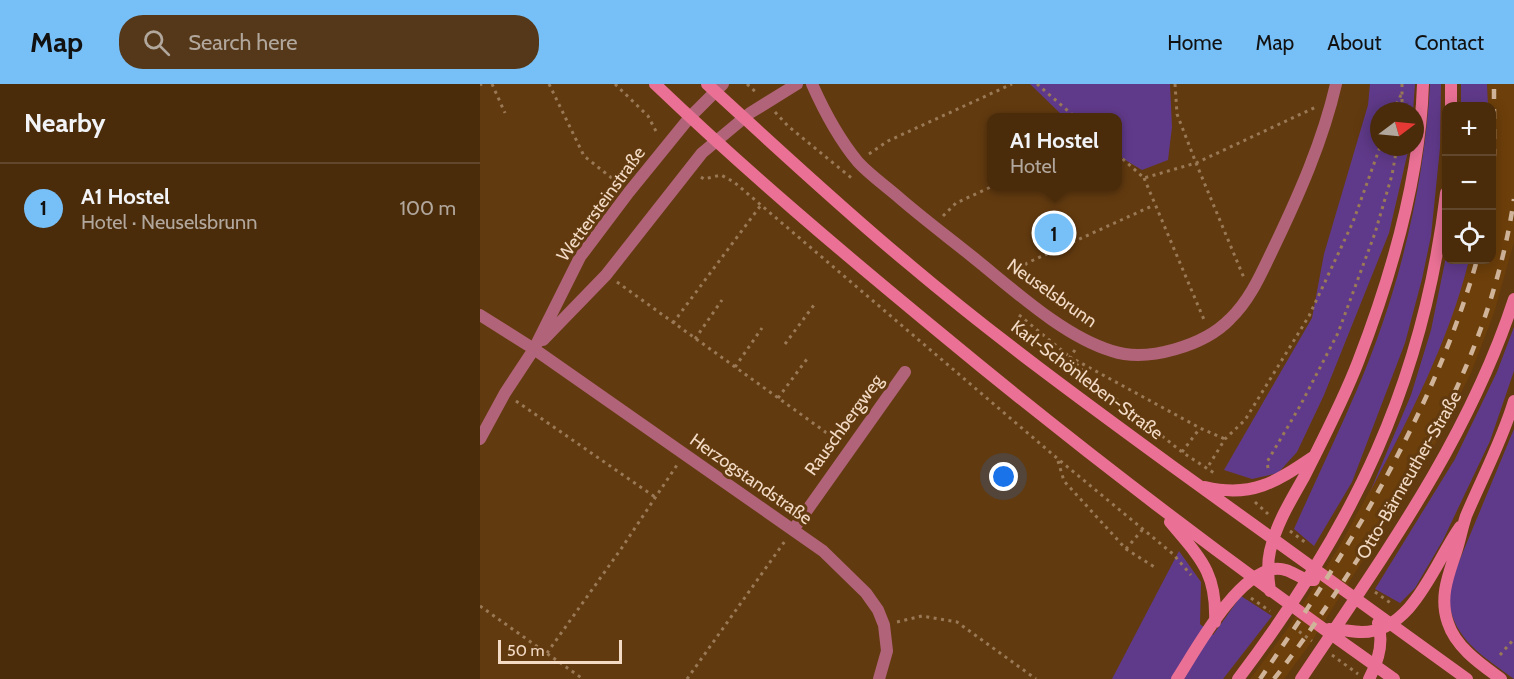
<!DOCTYPE html>
<meta charset="utf-8">
<style>
body{margin:0;font-family:Cabin,sans-serif;background:#543819;color:#f1f3f6}
.controls{position:absolute;right:18px;top:18px;display:grid;overflow:hidden;border-radius:12px;box-shadow:0 3px 15px #0003}
.controls button{width:54px;height:54px;display:grid;place-items:center;padding:0;border:0;border-bottom:2px solid #61482c;background:#4a2c0b;color:#f1f3f6;font:30px sans-serif}
.compass{position:absolute;left:890px;top:18px;width:54px;height:54px;border-radius:50%;background:#4a2c0b;box-shadow:0 3px 15px #0003;rotate:74deg}
.scale{position:absolute;left:18px;bottom:15px;width:124px;box-sizing:border-box;padding-left:6px;border:3px solid #f2dac5;border-top:0;font-size:16px;line-height:21px;white-space:nowrap;color:#f2dac5;-webkit-text-stroke:4px #623a0f;paint-order:stroke}
.you{position:absolute;left:524px;top:393px;width:21px;height:21px;margin:-15px;border:4px solid #fff;border-radius:50%;background:#1a73e8;box-shadow:0 0 0 9px #1a73e833}
.badge{display:grid;place-items:center;width:39px;height:39px;border-radius:50%;background:#77bff7;color:#111;font-size:20px;font-weight:700}
.pin{position:absolute;translate:-50% -50%;border:3px solid #fff;box-shadow:0 2px 6px #0006}
.popup{position:absolute;left:507px;top:29px;width:135px;height:78px;box-sizing:border-box;display:grid;place-content:center;border-radius:12px;background:#4a2c0b;filter:drop-shadow(0 2px 4px #0005);font-size:20px;white-space:nowrap;color:#b2a79d}
.popup b{font-size:22px;color:#f1f3f6}
.popup::after{content:'';position:absolute;left:50%;top:100%;margin-left:-12px;border:12px solid transparent;border-top-color:#4a2c0b}
.list{margin:0;padding:0;list-style:none}
h2{display:flex;justify-content:space-between;align-items:center;height:78px;margin:0;padding:0 24px;font-size:26px}
h2 small{font-size:20px;font-weight:400;color:#b2a79d}
.list li{display:grid;grid-template-columns:39px 1fr auto;gap:18px;align-items:center;box-sizing:border-box;height:90px;padding:0 24px;border-top:2px solid #61482c}
.list b{display:block;font-size:22px;white-space:nowrap}
.list p{margin:0;font-size:20px;white-space:nowrap;color:#b2a79d}
.list em{font-size:20px;font-style:normal;color:#b2a79d}
.icon{flex:none;width:33px;height:33px;fill:none;stroke:currentColor;stroke-width:2;stroke-linecap:round;stroke-linejoin:round}
.map{position:relative;flex:none;width:1034px;height:595px;overflow:hidden}
header{display:flex;align-items:center;gap:36px;box-sizing:border-box;height:84px;padding:0 30px;background:#77bff7;color:#111}
header strong{font-size:28px}
nav{display:flex;gap:33px;margin-inline-start:auto;font-size:21px}
.search{width:420px;height:54px;background:#543819;display:flex;align-items:center;gap:15px;box-sizing:border-box;padding:0 21px;border-radius:24px;color:#b2a79d;font-size:22px}
main{display:flex}
aside{flex:1;background:#4a2c0b}
.map>svg:first-child{display:block}
.built{fill:#6d3f0a}
.green{fill:#603a8a}
.lines{fill:none;stroke-linecap:round;stroke-linejoin:round}
.path{stroke:#9a7956;stroke-width:3;stroke-dasharray:3 4.5;stroke-linecap:butt}
.street{stroke:#b16479;stroke-width:12}
.secondary{stroke:#ea7195;stroke-width:12}
.rail{stroke:#d0b49a;stroke-width:4.5;stroke-dasharray:10 10;stroke-linecap:butt}
.labels{text-anchor:middle;dominant-baseline:central;stroke-width:6;stroke-linejoin:round;paint-order:stroke}
.street-label{font-size:18px;fill:#f2dac5;stroke:#623a0f}
</style>
<header>
<strong>Map</strong>
<div class="search"><svg class="icon" aria-label="search" viewBox="0 0 24 24"><circle cx="10" cy="10" r="6"/><path d="M15 15l6 6"/></svg>Search here</div>
<nav><a>Home</a><a>Map</a><a>About</a><a>Contact</a></nav>
</header>
<main>
<aside>
<h2>Nearby<small></small></h2>
<ul class="list">
<li><span class="badge">1</span><div><b>A1 Hostel</b><p>Hotel · Neuselsbrunn</p></div><em>100 m</em></li>
</ul>
</aside>
<div class="map">
<svg width="1034" height="595" viewBox="0 0 1034 595">
<rect width="100%" height="100%" fill="#623a0f"/>
<!-- built -->
<path class="built" d="M1007,0h27v158l-20,71 -23,60 -41,81 -120,190 -26,35h-34l38,-51 51,-81 60,-110 70,-177h23v-154h-4z"/>
<!-- green -->
<path class="green" d="M550,0h140l2,43 -4,33 -26,10 -25,-15v-38h-53z
M890,0h45l-2,27h-34v36h30l-20,86 -65,162 -27,57 -19,21 -26,6 -28,-9 88,-152 12,-64 44,-149z
M950,0h11l-1,64 -9,88 -9,43 -17,64 -53,139 -38,64 -20,-17c20,-45 42,-91 62,-137 42,-97 68,-202 74,-308z
M981,0h26l1,22h-27z
M966,173v3h23c-20,81 -60,158 -99,232l41,-97 20,-65z
M1034,243v44l-24,70 -47,99 -28,48 -15,15 -25,-14 80,-130 42,-87z
M1034,345v250c-29,-22 -61,-39 -65,-79 -1,-7 2,-16 4,-24z
M699,467l22,31 -1,42 13,11 28,-39 31,20 -49,63h-111z"/>
<g class="lines">
<!-- path -->
<path class="path" d="M12,0l13,29
M69,0l35,72 34,27
M135,0l33,32 10,19
M267,0l11,10
M557,0l38,33
M695,0l2,30 19,49 120,-56
M922,0v27
M0,1l2,-1
M913,27l8,-16
M295,28l13,14 66,54
M389,70l19,-13 124,-57
M637,70l27,24 52,-15 48,115
M221,93l3,2 17,-4 13,7 324,277 115,95 18,21
M664,94l61,144
M463,132l13,-13 37,-17
M535,192l12,-13 127,-58
M137,198l221,159
M539,231l51,42 19,20 93,75 32,21
M193,239l88,-118
M215,255l27,-39
M305,260l29,-39
M595,266l-5,7 130,71 25,11
M255,283l27,-39
M298,314l29,-39
M36,317l139,96
M702,368l18,-24
M578,377l6,20 62,68 30,19
M729,381l16,-26 20,-19 64,-104 44,-94 27,-75
M788,384l-1,-6 33,-56 38,-73 37,-100 17,-58 5,-28
M775,418l13,12
M810,447l16,12
M646,465l17,-20
M895,508l17,12
M771,514l19,13
M0,522l103,73
M417,538l25,-6 35,6 79,57
M813,543l19,14
M67,569l74,-104 56,-84
M852,571l26,19
M1020,571l14,-16
M207,595l98,-138"/>
<!-- street -->
<path class="street" d="M332,0c12,27 27,55 46,78 11,12 25,22 38,33 25,22 52,42 78,63 40,32 89,78 138,93 36,12 93,-6 118,-32 20,-19 31,-45 43,-70 25,-52 50,-108 63,-165
M0,231l54,34 289,202 43,42 12,17 6,15 3,26 -8,28
M63,256l63,-65 96,-122 48,-40 47,-29
M0,355l25,-46 29,-44 46,-92 49,-65 61,-75 33,-33
M313,446l112,-158"/>
<!-- secondary -->
<path class="secondary" d="M175,0c91,87 187,168 284,248 147,122 299,237 455,347
M227,0c67,61 133,123 203,181 84,71 173,136 262,201 98,71 197,142 295,213
M971,0v22
M725,403c47,11 71,-5 108,-30
M690,438c30,36 47,50 45,100
M790,507c-2,-13 -3,-27 0,-40 6,-27 21,-51 34,-74 19,-38 39,-76 54,-115 34,-88 62,-184 65,-278
M849,545c12,0 22,3 33,3 51,0 73,-70 98,-105
M697,595c20,-31 59,-104 97,-110 18,-2 25,12 40,11
M758,595c116,-153 185,-295 208,-486
M821,595c81,-121 167,-239 213,-380
M889,595c9,-17 15,-37 9,-56
M1021,595c-19,-14 -45,-31 -53,-56 -9,-25 0,-47 8,-71 4,-12 6,-24 10,-36 16,-38 36,-75 48,-115"/>
<!-- rail -->
<path class="rail" d="M1012,95l2,-25v-70
M780,595c89,-129 174,-268 217,-419
M794,595c39,-50 74,-104 108,-158 14,-23 30,-46 43,-70 43,-78 76,-164 89,-252"/>
</g>
<g class="labels">
<!-- street labels -->
<g class="street-label">
<text transform="translate(121 120) rotate(-54)">Wettersteinstraße</text>
<text transform="translate(572 209) rotate(35)">Neuselsbrunn</text>
<text transform="translate(607 296) rotate(37)">Karl-Schönleben-Straße</text>
<text transform="translate(364 341) rotate(-54)">Rauschbergweg</text>
<text transform="translate(929 391) rotate(-60)">Otto-Bärnreuther-Straße</text>
<text transform="translate(271 395) rotate(35)">Herzogstandstraße</text>
</g>
</g>
</svg>
<div class="controls">
<button>+</button>
<button>−</button>
<button><svg class="icon" aria-label="locate" viewBox="0 0 24 24"><circle cx="12" cy="12" r="6"/><path d="M12 2v4M12 18v4M2 12h4M18 12h4"/></svg></button>
</div>
<svg class="compass" viewBox="-18 -18 36 36"><path d="M0-13l5 13h-10z" fill="#e53935"/><path d="M0 13l5-13h-10z" fill="#b2a79d"/></svg>
<div class="scale">50 m</div>
<div class="you"></div>
<div class="pin badge" style="left:574px;top:149px">1</div>
<div class="popup"><b>A1 Hostel</b>Hotel</div>
</div>
</main>
